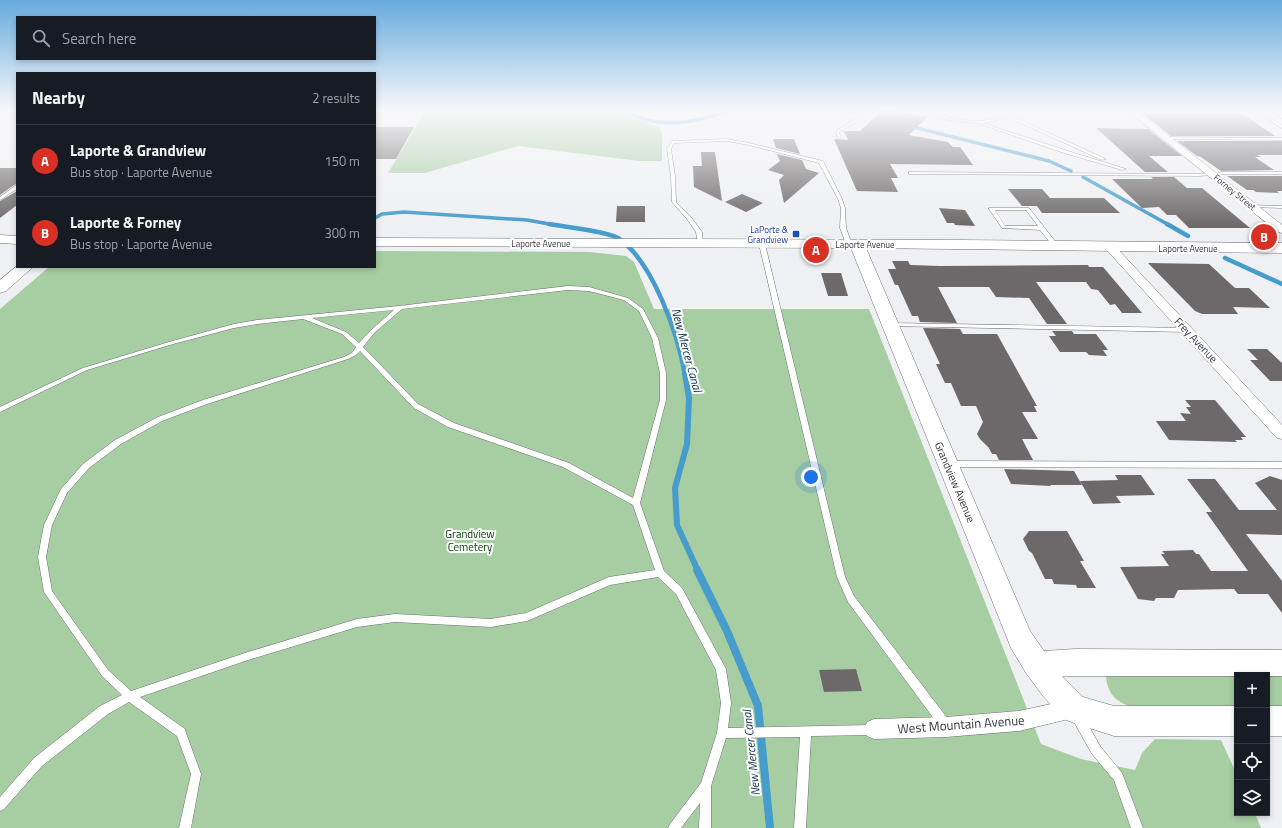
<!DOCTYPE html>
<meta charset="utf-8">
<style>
body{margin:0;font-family:"Titillium Web",sans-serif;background:#20242c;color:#f1f3f6}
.controls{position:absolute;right:12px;bottom:12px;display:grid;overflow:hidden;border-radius:0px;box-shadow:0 2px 6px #0003}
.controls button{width:36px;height:36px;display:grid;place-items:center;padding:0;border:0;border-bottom:1px solid #363941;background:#171b24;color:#f1f3f6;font:20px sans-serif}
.you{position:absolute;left:811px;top:477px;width:14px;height:14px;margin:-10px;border:3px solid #fff;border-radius:50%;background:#1a73e8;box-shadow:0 0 0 6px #1a73e833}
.badge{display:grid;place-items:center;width:26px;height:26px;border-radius:50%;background:#d93025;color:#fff;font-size:13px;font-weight:700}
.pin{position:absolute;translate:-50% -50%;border:2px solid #fff;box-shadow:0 1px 4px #0006}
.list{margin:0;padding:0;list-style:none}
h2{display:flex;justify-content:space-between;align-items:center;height:52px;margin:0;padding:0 16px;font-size:17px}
h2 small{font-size:13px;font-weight:400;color:#9ea1a6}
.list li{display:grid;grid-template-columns:26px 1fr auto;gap:12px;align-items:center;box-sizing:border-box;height:72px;padding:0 16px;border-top:1px solid #363941}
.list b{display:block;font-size:15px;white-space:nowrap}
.list p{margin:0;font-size:13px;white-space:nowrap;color:#9ea1a6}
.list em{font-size:13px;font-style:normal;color:#9ea1a6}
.icon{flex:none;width:22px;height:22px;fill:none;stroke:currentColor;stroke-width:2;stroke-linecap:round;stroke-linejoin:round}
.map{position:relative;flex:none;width:1282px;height:828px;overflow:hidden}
.search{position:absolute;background:#171b24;box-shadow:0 2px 6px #0003;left:16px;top:16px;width:360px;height:44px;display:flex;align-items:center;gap:10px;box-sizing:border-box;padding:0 14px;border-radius:0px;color:#9ea1a6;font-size:15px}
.panel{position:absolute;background:#171b24;box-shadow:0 2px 6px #0003;left:16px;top:72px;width:360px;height:196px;border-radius:0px}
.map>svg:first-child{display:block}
.green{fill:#a7cda2}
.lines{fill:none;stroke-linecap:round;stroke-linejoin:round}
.stream-far3{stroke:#469ccb;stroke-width:3.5}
.stream-far2{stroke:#469ccb;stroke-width:4.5}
.stream-far1{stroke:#469ccb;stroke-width:6}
.stream{stroke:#469ccb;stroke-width:8}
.building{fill:#6d696a}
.lane-casing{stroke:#6e6f72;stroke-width:1}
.street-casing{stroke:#6e6f72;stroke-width:1}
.secondary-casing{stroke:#6e6f72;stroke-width:1}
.lane{fill:#fff;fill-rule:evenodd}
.street{fill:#fff;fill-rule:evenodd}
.secondary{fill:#fff;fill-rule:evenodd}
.transit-dot{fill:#1a4fb4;stroke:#fdfdff;stroke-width:1.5}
.labels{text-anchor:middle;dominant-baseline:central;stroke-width:4;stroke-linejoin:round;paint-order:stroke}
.far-street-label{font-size:9px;fill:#38393a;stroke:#fdfdff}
.far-transit-label{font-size:9px;fill:#164399;stroke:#fdfdff;text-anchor:end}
.street-label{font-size:11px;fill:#38393a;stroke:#fdfdff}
.park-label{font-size:11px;fill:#034000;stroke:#fdfdff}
.water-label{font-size:12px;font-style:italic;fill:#0a3144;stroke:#fdfdff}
.near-street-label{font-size:13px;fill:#38393a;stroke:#fdfdff}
</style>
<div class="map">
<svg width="1282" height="828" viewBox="0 0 1282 828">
<rect width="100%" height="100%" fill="#eff0f3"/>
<!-- green -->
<path class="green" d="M426,110h187l47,17 2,8v26h-23l-121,-15 -93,27h-37z
M375,251l215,1 36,4 8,6 20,47h215l172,435 40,15 54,11 7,-17 13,-14 66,1 16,35v38h18l6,15h-1261v-519l49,-42h326z
M1111,674l126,1v32l-108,-1c-15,-6 -21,-13 -23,-29z
M1267,675h15v33h-15z"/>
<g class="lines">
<!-- stream-far3 -->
<path class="stream-far3" d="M623,110c9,4 19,9 29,11 27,6 57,-4 83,-11
M837,110l20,3
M909,126l140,35 22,10
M1083,177l86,48
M375,218l7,-4 22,-2 123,8 28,5"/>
<!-- stream-far2 -->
<path class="stream-far2" d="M549,224c16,3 58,7 69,14 35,23 60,97 67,137
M1167,224l21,12
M1225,258l57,26"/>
<!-- stream-far1 -->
<path class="stream-far1" d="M685,374l4,24 -2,46 -12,44 2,37 21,46"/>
<!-- stream -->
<path class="stream" d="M697,570l30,61 31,75 12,122"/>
</g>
<!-- building -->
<path class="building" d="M883,110l24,3 20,4 -18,18 39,7 5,5h7l13,18 -83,-1 8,14h-7l7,14 -41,-1 -23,-52 14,1 -4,-9h16z
M1142,113h99l34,23h-104z
M375,127h39l-18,32h-21z
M1096,128l52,1 34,27h-33l19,16h-23z
M773,139h21l6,15 -24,-6z
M1177,141h105v14h-25l4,2h-6l19,13 -53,1 -20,-14 -4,-1z
M701,152h14l7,49 -28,-14 -1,-21h9z
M777,154l25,6 4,9 13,4 -35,30 -5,-23 5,-5 -16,-5 12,-9z
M0,168h17v16l-3,1 -14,10z
M1227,176h55v15h-5l2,2 -23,-1 -3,-2h-6z
M1151,177h23l13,11h15l48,40h-61l-13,-13h-9l-8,-8 -17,1 -30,-29h41z
M1008,189h34l8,9h54l16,15h-78l-5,-7h-15z
M17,191v14l-17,13v-17z
M742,194l21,9 -17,9 -21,-10z
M617,206h28v16h-29z
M939,208l26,2 10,16 -20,-1 -1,-2h-7z
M892,261h16l2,4 30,1 148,-1 1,2h14l39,46h-20l-7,-9 -5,1 -12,-15 -7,-1 -5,-7h-50l31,42h-20l-18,-26 -33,-1 -7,-10h-51l19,36 -37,-1 -2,-6h-6l-14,-31h-3l-7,-16h8z
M1148,263l61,1 26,24h14l21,20 -37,-1 5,7h-36l-7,-3z
M821,273h20l7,23h-20z
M923,328l37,1 3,5h34l40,72h-3l3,6h-15l16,27h-16l11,21h-34l-3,-6h-4l-3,-6 -9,-9 -3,-5 6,-12 -7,-16h-15l-10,-23h-6l-9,-19h4z
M1052,331h20l2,3h22l12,16h-5l4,6 -18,-1 -3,-3h-26l-11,-16h7z
M1247,349h20l15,14v18h-12l-20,-21h8z
M1185,400h30l31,37h-5l2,3h-8l2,2 -68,-2 -13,-19h30l-6,-8 11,1 -5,-7h5z
M1004,469l70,2 8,14h-32l1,1 -40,-2z
M1115,475h26l14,20 -39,1 5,7 -28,1 -13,-23 38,-1z
M1270,476l12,4v55l-36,-1 36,47v32l-14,-19h-30l-4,-5 -56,1 -4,8h-18l-2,3 -16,-2 -18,-32 49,-1 -8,-12h4l-3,-3 31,-1 3,4h3l12,17h37l-42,-59h6l-25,-33h28l24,31h38l-22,-27z
M1029,531h38l17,30h-4l16,27h-19l-1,-3 -22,-1 -2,-5h-7l-13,-26 -3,-2 -6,-12z
M856,669l6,22 -38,1 -5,-22z"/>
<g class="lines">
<!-- lane casing -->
<g class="lane-casing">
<path id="lane" d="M867,110h4l-11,10 -21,12 2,6 -3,1 -2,-8 22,-13z
M908,110h8c21,5 64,18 84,6 3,-1 5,-4 8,-6h4l-5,4 99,45 -4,1 -97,-44 -13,6 -10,1 86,28 58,18 -4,1 -58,-17 -87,-30 -29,-3z
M1252,110h5l25,15v3z
M1269,110h5l8,5v3z
M1166,137l116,1v2l-115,-1 -2,-1z
M727,139l22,4 74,18 19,38 3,9 1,20 6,16 -1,1h-4l-1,-1 -6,-16 1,-20 -3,-9 -19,-36 -70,-18 -22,-4 -53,2 -3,6 4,27 1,26 15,15 11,15 1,12 -1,1h-4l-2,-13 -9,-13 -15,-17 -1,-26 -4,-27 5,-8h1z
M909,172l290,2 24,-2h59v2h-59l-24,2 -288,-2h-2z
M15,186h2v3l-17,11v-3z
M1250,205l32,1v2l-30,-1h-2z
M989,208h40l29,37 -3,2 -2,-1 -13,-16 -38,-2 -13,-19zM995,210h31l12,16h-33z
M762,242l3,2 80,333 9,19 94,123 1,4 -1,4 -4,1 -4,-1 -92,-125 -11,-25 -78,-333z
M568,286l21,1 39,11 15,11 15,29 8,35v27l-26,103 24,68 18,17 44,81 5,34 -3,25 144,-3 4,1 1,4 -1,4 -4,1 -61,1 -5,92h-12l6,-91 -74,1 -15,48v42h-12l1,-25 -19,25h-13l2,-4 31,-41 16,-50 4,-30 -5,-33 -40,-76 -18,-17 -48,8 -83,36 -36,6 -96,-5 -38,5 -109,33 -108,37 45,32 1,4 15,41 -10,54h-12l12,-54 -14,-38 -48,-34 -21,12 -66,52 -38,43 -4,2v-14l34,-39 66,-52 22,-11 -20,-19 -58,-84 -6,-35 6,-32 17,-36 22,-25 32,-24 43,-23 45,-17 141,-43 8,-4 4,-6 -14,-13 -39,-15 -46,5 -23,4 -61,16 -86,26 -87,42v-5l83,-39 86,-26 65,-18 23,-4 142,-14zM568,290l21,1 35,9 15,11 13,27 8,35v27l-27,98 -64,-35 -115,-40 -36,-19 -55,-57 11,-14 28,-24zM394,310l-24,21 -11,12 -13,-11 -34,-14zM360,351l54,57 34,19 115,40 70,38 22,65 -46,7 -83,36 -35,6 -96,-5 -38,5 -109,33 -117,39 -23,-21 -56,-79 -6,-34 6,-32 15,-32 22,-25 32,-24 41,-23 45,-17 141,-45 8,-4z
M890,323l297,5 3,2 -3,2 -299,-6 -1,-1 1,-1z
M949,461l333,1v6l-333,-1 -3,-1 -1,-2 1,-2z
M1078,713l4,1 18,32 22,27 21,55h-12l-17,-48 -22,-26 -18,-32 -1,-4 1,-4z"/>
</g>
<!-- street casing -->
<g class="street-casing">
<path id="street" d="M1127,110h9l146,115v8l-4,-1z
M1109,243l4,1 169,181v14l-5,-1 -172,-190 -1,-2z
M1074,699l7,3 3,7 -3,7 -62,15 -73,6 -72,2 -7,-3 -3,-7 3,-7 7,-3 72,-2 73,-6z"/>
</g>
<!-- secondary casing -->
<g class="secondary-casing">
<path id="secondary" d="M0,235l17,1v8l-17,-1z
M375,238l584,2 323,3v10l-416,-5 164,383 14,20 31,-2 207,1v26h-220l21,21 31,9h123v30h-123l-40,-13 -10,-4 -21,-23 -17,-23 -15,-25 -160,-400 -476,-2z
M17,266v1h16l-27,24 -6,2v-13z
M1267,706h15v30h-15z"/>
</g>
<!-- lane -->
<use href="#lane" class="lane"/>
<!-- street -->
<use href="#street" class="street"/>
<!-- secondary -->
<use href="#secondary" class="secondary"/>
</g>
<!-- sky -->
<linearGradient id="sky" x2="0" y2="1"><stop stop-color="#67aadc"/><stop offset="0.49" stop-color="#f8f8fa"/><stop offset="1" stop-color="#f8f8fa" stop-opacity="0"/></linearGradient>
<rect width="1282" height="226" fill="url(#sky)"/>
<!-- markers -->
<rect class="transit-dot" x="792" y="230" width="8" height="8" rx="2"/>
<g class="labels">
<!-- far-street labels -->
<g class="far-street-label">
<text transform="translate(1235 192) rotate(39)">Forney Street</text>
<text x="541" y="243">Laporte Avenue</text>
<text x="865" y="244">Laporte Avenue</text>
<text x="1188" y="248">Laporte Avenue</text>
</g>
<!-- far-transit labels -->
<g class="far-transit-label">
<text x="788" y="229">LaPorte &amp;<tspan x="788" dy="10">Grandview</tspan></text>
</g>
<!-- street labels -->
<g class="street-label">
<text transform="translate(1196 340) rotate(47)">Frey Avenue</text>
<text transform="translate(955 482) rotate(67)">Grandview Avenue</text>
</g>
<!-- park labels -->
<g class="park-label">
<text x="470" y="534">Grandview<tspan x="470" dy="13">Cemetery</tspan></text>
</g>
<!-- water labels -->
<g class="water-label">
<text transform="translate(687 350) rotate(75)">New Mercer Canal</text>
<text transform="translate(751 753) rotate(-96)">New Mercer Canal</text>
</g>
<!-- near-street labels -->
<g class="near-street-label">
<text transform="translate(961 724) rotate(-4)">West Mountain Avenue</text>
</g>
</g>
</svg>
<div class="controls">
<button>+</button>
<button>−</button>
<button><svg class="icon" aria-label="locate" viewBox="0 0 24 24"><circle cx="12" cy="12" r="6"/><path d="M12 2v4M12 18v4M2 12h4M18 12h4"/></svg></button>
<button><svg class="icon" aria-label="layers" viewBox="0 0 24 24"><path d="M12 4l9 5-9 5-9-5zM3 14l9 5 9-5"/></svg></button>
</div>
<div class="you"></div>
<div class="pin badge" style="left:816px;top:250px">A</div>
<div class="pin badge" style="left:1264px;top:237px">B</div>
<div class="search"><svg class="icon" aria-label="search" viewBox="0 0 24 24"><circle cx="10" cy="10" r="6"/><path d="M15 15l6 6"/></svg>Search here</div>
<section class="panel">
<h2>Nearby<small>2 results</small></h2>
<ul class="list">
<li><span class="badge">A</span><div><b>Laporte &amp; Grandview</b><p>Bus stop · Laporte Avenue</p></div><em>150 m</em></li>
<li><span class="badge">B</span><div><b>Laporte &amp; Forney</b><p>Bus stop · Laporte Avenue</p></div><em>300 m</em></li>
</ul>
</section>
</div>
